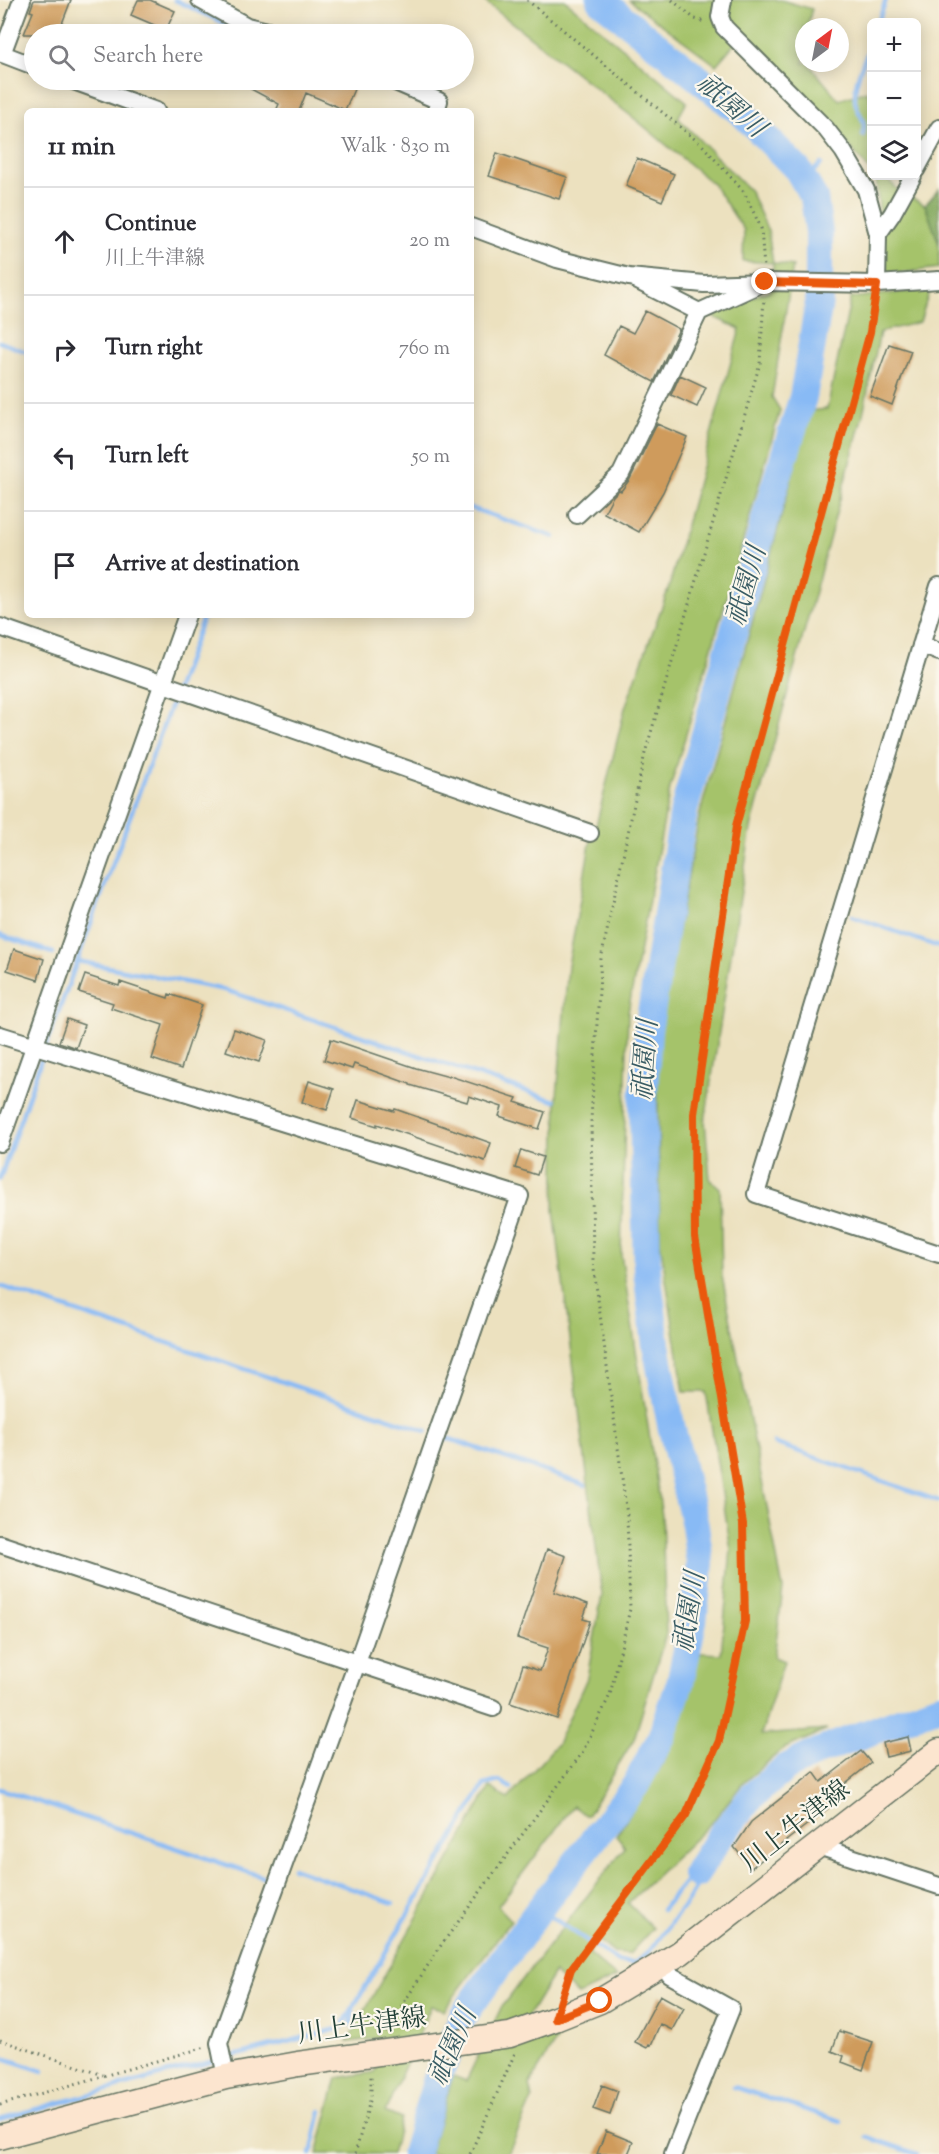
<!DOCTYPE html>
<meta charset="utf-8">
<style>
body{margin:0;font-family:"Sorts Mill Goudy","Noto Serif JP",serif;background:#f7f7f7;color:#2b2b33}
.controls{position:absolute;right:18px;top:18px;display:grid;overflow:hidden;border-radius:9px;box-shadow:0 3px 15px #0003}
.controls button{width:54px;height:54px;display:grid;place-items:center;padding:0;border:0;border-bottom:2px solid #e1e1e2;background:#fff;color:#2b2b33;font:30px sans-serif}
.compass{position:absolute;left:795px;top:18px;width:54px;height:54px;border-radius:50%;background:#fff;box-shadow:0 3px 15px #0003;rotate:32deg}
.stop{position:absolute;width:18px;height:18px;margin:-14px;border:4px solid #ea580c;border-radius:50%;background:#fff}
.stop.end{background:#ea580c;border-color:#fff;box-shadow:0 2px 6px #0008}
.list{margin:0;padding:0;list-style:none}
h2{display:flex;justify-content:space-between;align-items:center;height:78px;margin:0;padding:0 24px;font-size:26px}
h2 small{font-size:20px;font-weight:400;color:#7c7c81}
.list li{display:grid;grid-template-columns:39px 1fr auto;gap:18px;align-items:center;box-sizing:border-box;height:108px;padding:0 24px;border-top:2px solid #e1e1e2}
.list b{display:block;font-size:22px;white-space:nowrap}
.list p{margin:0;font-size:20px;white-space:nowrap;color:#7c7c81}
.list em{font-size:20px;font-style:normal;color:#7c7c81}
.icon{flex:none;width:33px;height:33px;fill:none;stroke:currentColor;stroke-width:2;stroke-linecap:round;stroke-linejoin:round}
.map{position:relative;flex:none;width:939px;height:2154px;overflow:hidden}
.search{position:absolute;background:#fff;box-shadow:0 3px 15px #0003;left:24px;top:24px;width:450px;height:66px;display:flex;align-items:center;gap:15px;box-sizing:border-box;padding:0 21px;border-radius:33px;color:#7c7c81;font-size:22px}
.panel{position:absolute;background:#fff;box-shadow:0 3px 15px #0003;left:24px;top:108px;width:450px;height:510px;border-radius:9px}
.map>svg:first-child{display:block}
.green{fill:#a5c36a;stroke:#62804f;stroke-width:1.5}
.forest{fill:#84a95e;stroke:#527349;stroke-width:1.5}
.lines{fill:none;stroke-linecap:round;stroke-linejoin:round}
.stream{stroke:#88baf5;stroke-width:4.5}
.river{stroke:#88baf5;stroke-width:28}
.building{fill:#cf9b5c}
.street-casing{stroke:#677665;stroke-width:20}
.secondary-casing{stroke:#677665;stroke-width:27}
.path{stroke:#677665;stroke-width:3;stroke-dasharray:1.5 4.5;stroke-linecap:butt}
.street{stroke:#fff;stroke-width:16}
.secondary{stroke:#fce5cf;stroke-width:24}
.route{stroke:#ea580c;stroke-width:8}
.labels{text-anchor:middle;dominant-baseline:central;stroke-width:4.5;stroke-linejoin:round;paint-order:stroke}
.street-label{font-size:26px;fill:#1f3d34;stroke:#fbf7ec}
.water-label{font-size:27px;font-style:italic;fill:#395c64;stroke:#fbf7ec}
</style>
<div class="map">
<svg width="939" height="2154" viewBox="0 0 939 2154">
<rect width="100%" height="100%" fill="#fbf7ec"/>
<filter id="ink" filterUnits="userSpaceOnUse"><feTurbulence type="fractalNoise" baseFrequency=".0167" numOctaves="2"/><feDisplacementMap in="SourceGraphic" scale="12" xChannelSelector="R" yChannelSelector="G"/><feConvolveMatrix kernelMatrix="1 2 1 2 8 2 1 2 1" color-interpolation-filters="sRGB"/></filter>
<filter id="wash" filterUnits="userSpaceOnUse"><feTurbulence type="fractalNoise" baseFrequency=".008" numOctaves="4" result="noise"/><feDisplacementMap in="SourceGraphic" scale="24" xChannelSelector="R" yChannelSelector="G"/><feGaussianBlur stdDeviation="1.35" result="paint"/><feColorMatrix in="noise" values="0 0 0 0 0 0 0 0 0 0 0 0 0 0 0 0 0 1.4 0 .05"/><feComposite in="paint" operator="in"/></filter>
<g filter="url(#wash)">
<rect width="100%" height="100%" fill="#ece1bf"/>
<!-- green -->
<path class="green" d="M483,0h82l122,102 -9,16 72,73 18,40 5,32 20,3 -21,131 8,13 -49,173 -61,205 -42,224 -7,242 41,262 4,118 -32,105 -47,77 -14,-10 -75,100 13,14 -67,90 -13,-4 -46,106 16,7 -9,35h-75l20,-76 38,-6 14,-35 -42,5 143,-255 18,12 49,-55 30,-66 15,-83 -48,-385 3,-114 11,-130 22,-122 6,-18 29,-118 44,-121 71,-258 -33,-15 64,-24 2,-27 -30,-2 1,-31 -31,-46 -73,-61z
M629,0h152l31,9 -5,18h-3v13l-3,13 3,5v5h4l31,37 28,-9 4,10v71l-46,-55 -88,-76 -21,24z
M874,176h14v4l11,11 26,14 14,39v24l-53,7 -10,-97z
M930,289l-10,33 -40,10 -17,82 -112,414 -46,293 5,58 10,9 2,88 61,313 -9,68 10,4 -23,74 66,-5 -44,19 -40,34 -30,38 -85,82 25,25 -24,26 -15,-1 -16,-13 -10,13 28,24 -38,18 -24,-22 -46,76 53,-17 -32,53 3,14 -24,55h-79l24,-78 13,5 36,-75 123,-159 -9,-11 48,-74 36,-109 21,1 10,-104 -25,-158h-22l-24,-150 -3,-199 42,-226 111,-406 17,-2 24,-111z"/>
<!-- forest -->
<path class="forest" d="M939,189v55l-14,-39z"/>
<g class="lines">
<!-- stream -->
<path class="stream" d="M175,0l72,34
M878,22l8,-22
M373,80l14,6
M863,135c4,-20 -7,-20 -8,-36 -1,-19 10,-40 17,-57
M804,180l17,-16
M0,342l27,10
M471,508l83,29
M852,916l87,31
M0,935l53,18
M77,961l148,29 330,111
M0,1179l42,-122 162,-442
M0,1286l427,145
M447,1438l138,47
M774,1443l165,58
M0,1789l263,88
M293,1868l100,35
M538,1911l15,7 66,44 15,1 14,-10 42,-55 7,-14 -1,-10 -8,4 -26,32
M351,2025l2,-16
M0,2057l43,14
M226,2058l115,-30 143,-243 15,-4 12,7
M734,2087l107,34
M0,2119l217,-59
M867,2137l50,17
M311,2154l10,-43"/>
<!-- river -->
<path class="river" d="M696,1874l22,-35 35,-44 34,-28 33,-16 119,-45
M415,2154l22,-75 26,-63 75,-105 97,-125 27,-50 18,-53 13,-62 7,-58 -5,-38 -24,-100 -15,-80 -9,-75 -4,-166 5,-73 36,-221 88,-315 31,-98 16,-95v-70l-5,-34 -16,-28 -55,-56 -143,-114"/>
</g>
<g id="blocks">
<!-- building -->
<path class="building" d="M34,0h37l-13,34h-34l9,-22 -3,-1z
M138,0h12l25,11 -9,19 -35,-15z
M234,80h105l16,7 -10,23 -39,-17 -7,18h-23l3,-7z
M497,153l70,24 -8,22 -70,-23z
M637,158l37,16 -12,27 -36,-15z
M645,311l34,18 -25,53 -50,-27 15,-29 14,7z
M889,344l22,7 -19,54 -22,-9z
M680,375l26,12 -9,20 -26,-12z
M657,424l30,13 -24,55 -24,40 -35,-19 9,-17 6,-6 2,1 9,-12z
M14,949l30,10 -6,21 -31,-10z
M85,975l34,11 1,-4 48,16 1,-4 33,11 -21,64 -29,-10 11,-34 -52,-17 2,-5 -34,-11z
M67,1019l17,6 -8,23 -17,-6z
M234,1029l33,11 -8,22 -33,-11z
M331,1039l85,29 33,9 1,-1 67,22 -2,4 30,10 -6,17 -40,-13 3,-9 -33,-11 -2,6 -57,-17v-1l-56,-20 -2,5 -28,-9z
M309,1081l25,8 -7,21 -25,-8z
M358,1100l36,11 1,-2 96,34 -6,18 -108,-37v2l-25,-8z
M521,1150l22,7 -6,18 -22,-7z
M547,1549l19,7 -12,36 34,12 -5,15 7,2 -33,98 -47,-16 13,-38 17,6 8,-23 -31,-10z
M908,1737l3,14 -25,6 -3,-14z
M861,1751l10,12 -33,26 6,7 -93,72 -17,-21 17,-25 63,-50 7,10z
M660,1995l24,13 -12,22 -12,-6 -9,21 -2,-1 -2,4 -12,-6z
M839,2031l34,11 -10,28 -21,-8 2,-6 -12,-5z
M602,2085l16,6 -8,24 -17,-6z
M606,2131l27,11 -5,12h-31z"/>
</g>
</g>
<g filter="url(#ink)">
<use href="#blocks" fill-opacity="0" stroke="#677665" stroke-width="1.5"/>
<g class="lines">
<!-- street casing -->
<g class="street-casing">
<path id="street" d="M200,0l47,26 33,8
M723,0l-3,17 4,10 102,102 17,22 23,39 12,44 -1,50
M0,53l34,13
M2,54l20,-54
M71,80l85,31
M391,80l48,21 -3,10
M916,170l23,-42
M471,227l86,32 72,18 75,7 61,-2 112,2 62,-4
M878,234l14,-20 21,-38
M638,281l61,31 57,-26
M577,515l44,-41 78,-162
M939,586l-183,608 183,60
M0,627l590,206
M921,645l18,7
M0,1035l520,161 -163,467 136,45
M0,1143l187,-528
M0,1544l357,119 -138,380 7,34
M818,1846l121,40
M662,1964l8,11 61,34 -58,145"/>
</g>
<!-- secondary casing -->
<g class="secondary-casing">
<path id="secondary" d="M0,2137l226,-60 72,-13 212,-29 45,-16 45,-18 80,-48 259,-202"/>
</g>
<!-- path -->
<path class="path" d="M527,0l176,146 41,46 17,36 3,40
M672,0l23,19 10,3
M563,1996l8,-27 115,-154 33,-74 26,-120 -2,-97 -48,-287 -1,-123 42,-288 134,-494 5,-34
M385,2032l54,-84 143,-195 28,-58 20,-86 -3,-94 -34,-253 -2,-143 10,-160 44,-206 115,-390 4,-65
M0,2040l103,35
M0,2105l206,-58
M355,2154l16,-57v-23
M470,2154l45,-101"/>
<!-- street -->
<use href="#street" class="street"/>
<!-- secondary -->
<use href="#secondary" class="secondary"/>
</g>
</g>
<g class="lines" filter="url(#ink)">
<!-- route -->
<path class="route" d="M600,2001l-45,18 16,-50 115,-154 33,-74 26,-120 -2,-97 -48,-287 -1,-123 42,-288 134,-494 7,-47 -112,-3"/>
</g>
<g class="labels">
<!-- street labels -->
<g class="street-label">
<text transform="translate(796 1827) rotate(-38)">川上牛津線</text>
<text transform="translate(362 2027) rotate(-8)">川上牛津線</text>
</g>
<!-- water labels -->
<g class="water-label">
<text transform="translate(730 107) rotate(41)">祇園川</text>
<text transform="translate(748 586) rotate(-74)">祇園川</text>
<text transform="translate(647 1060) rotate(-86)">祇園川</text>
<text transform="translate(691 1612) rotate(-81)">祇園川</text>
<text transform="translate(454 2047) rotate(-66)">祇園川</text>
</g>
</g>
</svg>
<div class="controls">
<button>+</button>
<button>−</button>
<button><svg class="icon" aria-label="layers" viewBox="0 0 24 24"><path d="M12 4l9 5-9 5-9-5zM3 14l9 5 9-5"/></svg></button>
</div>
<svg class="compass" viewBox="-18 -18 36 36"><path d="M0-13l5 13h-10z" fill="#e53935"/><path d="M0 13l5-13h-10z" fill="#7c7c81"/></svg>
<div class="stop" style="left:600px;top:2001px"></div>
<div class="stop end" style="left:765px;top:282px"></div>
<div class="search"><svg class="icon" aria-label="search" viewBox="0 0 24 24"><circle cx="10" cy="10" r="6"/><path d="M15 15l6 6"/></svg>Search here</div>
<section class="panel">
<h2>11 min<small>Walk · 830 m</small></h2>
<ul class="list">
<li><svg class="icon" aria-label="ahead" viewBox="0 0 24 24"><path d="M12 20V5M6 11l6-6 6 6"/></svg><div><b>Continue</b><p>川上牛津線</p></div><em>20 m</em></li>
<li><svg class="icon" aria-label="right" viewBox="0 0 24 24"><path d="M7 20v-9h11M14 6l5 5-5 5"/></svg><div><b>Turn right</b></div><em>760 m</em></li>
<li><svg class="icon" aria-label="left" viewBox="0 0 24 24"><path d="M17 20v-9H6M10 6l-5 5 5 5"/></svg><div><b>Turn left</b></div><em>50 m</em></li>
<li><svg class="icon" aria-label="arrive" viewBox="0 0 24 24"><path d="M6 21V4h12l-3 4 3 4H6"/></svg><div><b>Arrive at destination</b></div></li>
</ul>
</section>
</div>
